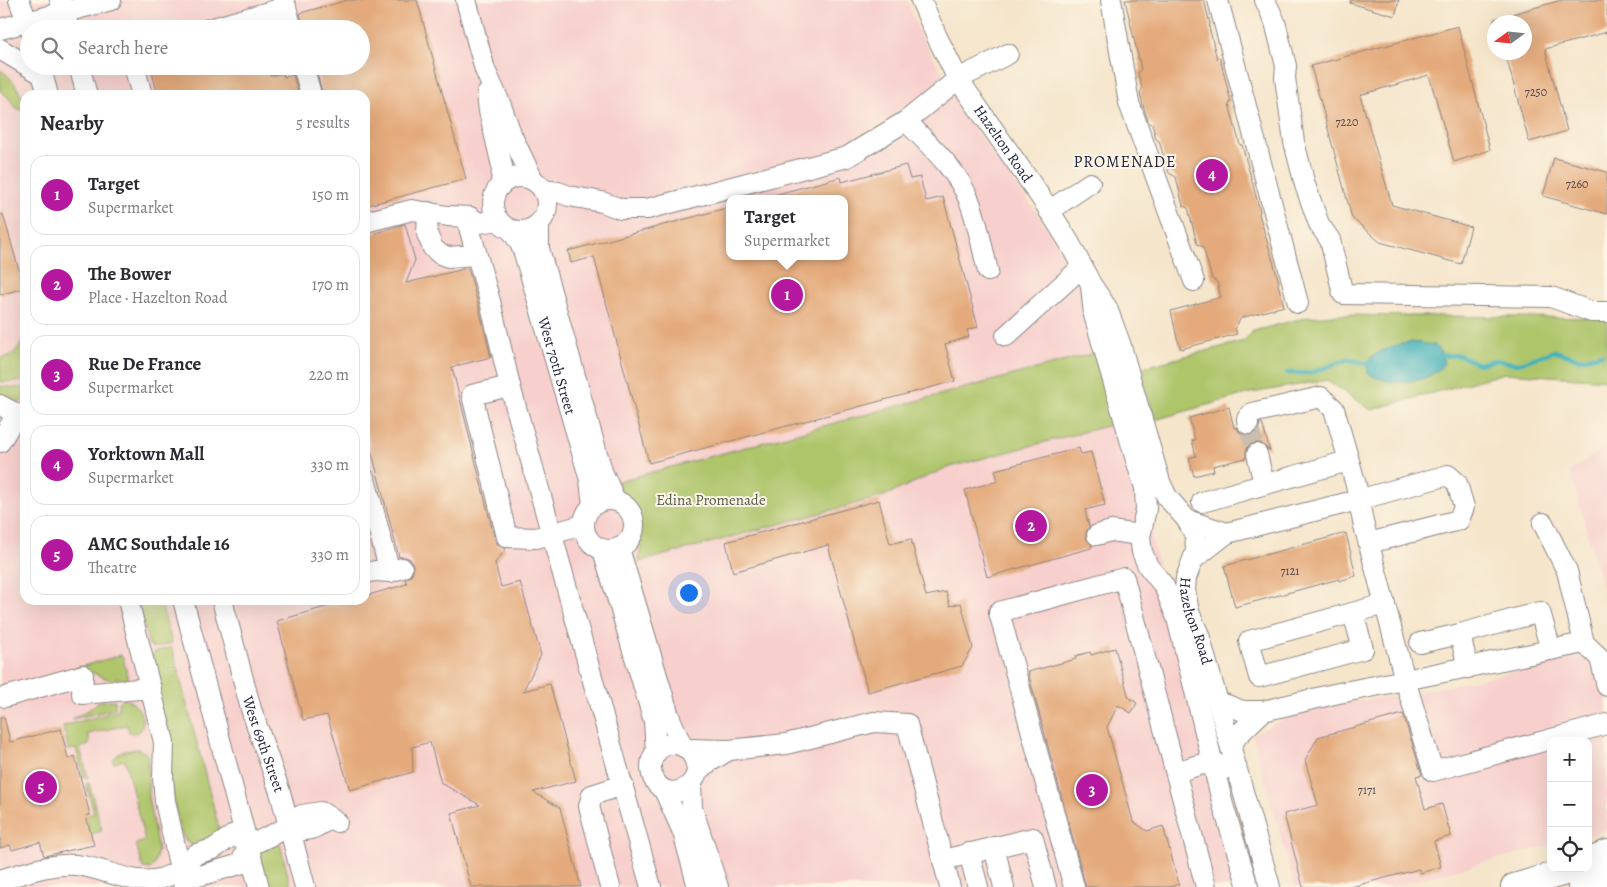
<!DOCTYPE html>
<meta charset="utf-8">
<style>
body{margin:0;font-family:Alegreya,serif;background:#f7f7f7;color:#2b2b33}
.controls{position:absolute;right:15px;bottom:15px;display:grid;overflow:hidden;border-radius:10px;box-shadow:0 5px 20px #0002}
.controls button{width:45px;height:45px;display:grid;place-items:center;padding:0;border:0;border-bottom:1px solid #e1e1e2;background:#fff;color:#2b2b33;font:25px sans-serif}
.compass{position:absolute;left:1487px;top:15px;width:45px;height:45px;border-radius:50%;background:#fff;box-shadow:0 5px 20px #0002;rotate:255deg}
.you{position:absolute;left:688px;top:592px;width:18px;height:18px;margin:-12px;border:4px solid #fff;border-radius:50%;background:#1a73e8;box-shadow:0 0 0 8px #1a73e833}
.badge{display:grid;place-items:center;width:32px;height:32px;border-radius:50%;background:#b5179e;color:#fff;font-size:16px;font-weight:700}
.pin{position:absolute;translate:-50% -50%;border:2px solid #fff;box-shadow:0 1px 5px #0006}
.popup{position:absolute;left:726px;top:195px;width:122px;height:65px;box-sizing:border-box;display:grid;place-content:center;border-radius:10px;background:#fff;filter:drop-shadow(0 1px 4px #0005);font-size:16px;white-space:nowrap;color:#7c7c81}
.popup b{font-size:19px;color:#2b2b33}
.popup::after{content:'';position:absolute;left:50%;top:100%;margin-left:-10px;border:10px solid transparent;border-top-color:#fff}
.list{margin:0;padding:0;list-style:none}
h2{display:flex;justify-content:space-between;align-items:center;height:65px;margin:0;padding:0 20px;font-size:21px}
h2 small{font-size:16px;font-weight:400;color:#7c7c81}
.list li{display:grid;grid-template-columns:32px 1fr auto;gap:15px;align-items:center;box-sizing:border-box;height:80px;margin:0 10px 10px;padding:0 10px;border:1px solid #e1e1e2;border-radius:15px}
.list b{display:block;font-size:19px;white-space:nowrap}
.list p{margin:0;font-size:16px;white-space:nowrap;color:#7c7c81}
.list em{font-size:16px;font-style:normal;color:#7c7c81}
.icon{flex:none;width:28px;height:28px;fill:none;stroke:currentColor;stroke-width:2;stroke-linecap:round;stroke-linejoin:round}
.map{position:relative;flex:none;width:1607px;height:887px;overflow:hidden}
.search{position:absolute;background:#fff;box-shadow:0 5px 20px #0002;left:20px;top:20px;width:350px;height:55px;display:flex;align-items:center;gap:12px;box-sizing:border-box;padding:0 18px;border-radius:28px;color:#7c7c81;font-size:19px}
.panel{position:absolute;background:#fff;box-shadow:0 5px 20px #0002;left:20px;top:90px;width:350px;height:515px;border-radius:15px}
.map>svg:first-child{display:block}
.built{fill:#f7d0cd;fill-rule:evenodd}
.green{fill:#aec56a;stroke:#687452}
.water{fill:#41b1ba;stroke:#326a7a}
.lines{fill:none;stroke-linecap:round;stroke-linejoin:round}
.stream{stroke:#41b1ba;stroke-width:4.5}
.building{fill:#e4aa7b}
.minor-tunnel{stroke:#cbbeae;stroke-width:20;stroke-dasharray:20 10;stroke-linecap:butt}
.minor-casing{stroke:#8c8483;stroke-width:22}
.major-casing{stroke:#8c8483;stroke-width:28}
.minor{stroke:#fff;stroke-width:20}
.major{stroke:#fff;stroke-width:26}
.labels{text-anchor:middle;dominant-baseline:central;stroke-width:4;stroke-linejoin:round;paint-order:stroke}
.number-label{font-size:12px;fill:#52444b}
.street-label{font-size:15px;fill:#22223b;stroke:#fcf5e5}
.park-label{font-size:15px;fill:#535b4b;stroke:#fcf5e5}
.neighbourhood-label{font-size:16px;letter-spacing:1px;fill:#22223b;stroke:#fcf5e5}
</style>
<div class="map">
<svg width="1607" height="887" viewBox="0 0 1607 887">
<rect width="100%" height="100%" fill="#fcf5e5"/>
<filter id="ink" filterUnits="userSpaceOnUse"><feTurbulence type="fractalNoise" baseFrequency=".02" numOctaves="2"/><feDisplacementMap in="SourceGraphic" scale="10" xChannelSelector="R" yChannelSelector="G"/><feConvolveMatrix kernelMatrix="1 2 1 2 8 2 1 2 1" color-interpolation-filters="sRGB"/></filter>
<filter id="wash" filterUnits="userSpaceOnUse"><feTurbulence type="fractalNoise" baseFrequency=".0096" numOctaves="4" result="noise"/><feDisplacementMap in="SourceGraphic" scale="20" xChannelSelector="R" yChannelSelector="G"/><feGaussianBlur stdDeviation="1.12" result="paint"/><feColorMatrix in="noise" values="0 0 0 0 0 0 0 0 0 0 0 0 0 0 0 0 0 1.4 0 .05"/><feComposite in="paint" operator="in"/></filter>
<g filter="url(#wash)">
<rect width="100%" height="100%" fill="#f5e5cb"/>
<!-- built -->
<path class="built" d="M0,0h907l13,35 58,99 63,84 32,55 22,48 148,566h-1243zM29,29h332v37h-332zM25,95h340v505h-340zM730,199h114v57h-114z
M1607,446v158l-37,-133z
M1607,651v179l-19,5v-94h-37v104l-161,42h-95l-43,-152 51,-25 126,-20z"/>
<!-- green -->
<path class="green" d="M0,70c12,6 20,21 24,33l-3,7 -4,-1 -10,-13 -7,-5z
M1333,315l274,3v62l-102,-7 -134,37 -44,-30 -81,14 -91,26 -15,-52 104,-27 9,-10 55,-14z
M24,340l1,41 -25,1v-24c13,-1 17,-8 24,-18z
M1095,353l19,71 -168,44 -62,28 -245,66 3,-29 -7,-27 -20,-24z
M0,386l16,2 9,-1v13l-16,5 -9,-5z
M137,600h23l12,43 -18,5 -5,-3z
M172,647l47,181v7c-5,3 -12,9 -18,10 -18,4 -22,-17 -25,-30l-24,-159 3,-4z
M121,655l2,2 5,22 -13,-1 -1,4 -28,-12 -13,-1z
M123,698c13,4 24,17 18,32l-5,3 -7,-1 -2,-7 -39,9 2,8 -1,3 -9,3 8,29 -2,2 -2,-1 -8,-29 -7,1 -6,-24 54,-15 2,-3v-7z
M115,700v9l-43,10 15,-8 13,-10z
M138,749l8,4 2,5v39l10,53 -4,15 -4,4 -7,-1 -7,-24 9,-3 -20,-81 -12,3c1,-12 16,-13 25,-14z
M89,783l13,48 -11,3 -5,-18 8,-3 -8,-29z
M280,844l11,43h-27l-3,-38z"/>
<!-- water -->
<path class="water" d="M1411,342l24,3 6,8 3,10c-13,22 -57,24 -76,10l-1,-11c9,-12 30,-17 44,-20z"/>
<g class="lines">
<!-- stream -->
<path class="stream" d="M1437,356l22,-1 19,9 17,-4 23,4 36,-13 26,8 22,-5
M1287,373h24l37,-14 19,5 5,-1"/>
</g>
<g id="blocks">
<!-- building -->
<path class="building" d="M348,0h69l49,179 -101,27v-111h-42l-8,-29h46v-37h-57l-4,-16z
M1125,0h79l6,24 -1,3 8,32 3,-1 11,44 -2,2 11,41h2l18,66 -1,3 20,68 -1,2 6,22 -43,12 -6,10 2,6 -56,15 -4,-11 -6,-27 50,-14 -4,-15 -5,-3 -9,-32 -6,-3 -9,-36 -5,-2 -7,-29 -7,-4 -10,-32 -3,-2 -4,-15 -3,-1 -5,-14 -4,-16 2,-4 -4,-16 3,-4z
M1351,0h48l-4,16 -45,-13z
M1562,0h45v32l-62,17 22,82 -38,11 -24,-90h19v-30h-30v-3z
M1458,26l32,124 -36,12 -25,-87 -69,20 32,110 79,22 -10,37 -81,-22 -28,-24 -41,-152z
M150,66h118l2,10 13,-3 1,4 9,-2 6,20h-141z
M1554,158l53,14v42l-64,-18z
M906,165l4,14 10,-2 6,24 17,-4 35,130 -11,3 2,7 -24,7 10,37 -306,82 -55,-206 -23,6 -3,-12 162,-44v49h114v-57h-70v-4l67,-18 1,5z
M0,214h3l21,74 -24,7z
M405,224l10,36 -9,23 62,-15 10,36 13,53 -39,10 43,173 4,6 7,3 -11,14 6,24 19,-5 21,73 -18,36 27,-7 26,97 -43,11 27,16 21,79h-110l-20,-74 29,-8 -39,-22 -11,-41 -18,5 1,25 -63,18 -23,-75 -24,5 -26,-99 73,-21h15v-4l42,-12 -2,-5 6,-3 2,-5v-6l-3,-6 -5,-2h-6l-34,-131v-190z
M1229,407l5,21 3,-1 2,5 5,3 6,1 5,-3 4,-5 1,-5h2l8,28 -9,-8h-7l-5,2 -3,5v8l-33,8 1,5 -20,5 -5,-18 7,-2 -4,-15 3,-1 -6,-22z
M1079,448l2,6 10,-2 14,53 -20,5 4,17 -3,5v6l6,7 -1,3 -104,29 -22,-87 33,-9 -3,-11z
M879,500l11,44 21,-5 15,57 20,-4 4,14 11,-3 12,45 -11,18 -94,26 -40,-147 -95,27 -7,-30z
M1346,533l10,43 -17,5v-2l-104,28 -11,-41z
M1115,648l14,50 8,5 -6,10 -13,-8 -11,22 26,94 14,10 16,-5 16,58 -9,3h-84l-58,-215 48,-13 -1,-3 15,-4 1,3z
M1403,714l19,61 -6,1 9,33 17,-5 9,32 -17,5 7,26 -21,6 -1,-4 -68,18h-48l-19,-73 34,-9 -13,-45 13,-23z
M0,717h4l6,25 51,-13 7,30 7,-3 15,59 -4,1 8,29 -50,11 -4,-14 -28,8 -2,-5 -10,3z"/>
</g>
</g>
<g filter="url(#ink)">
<use href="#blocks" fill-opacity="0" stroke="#8c8483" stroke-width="1"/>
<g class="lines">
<!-- minor-tunnel -->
<path class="minor-tunnel" d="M1248,424l9,30"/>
<!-- minor casing -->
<g class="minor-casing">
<g id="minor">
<path d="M19,0l11,29"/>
<path d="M60,0l9,29"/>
<path d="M466,0l19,70 15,33 12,33 21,44"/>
<path id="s1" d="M921,0l16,37 21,42 86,123 25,40 22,42 16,24 13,35 40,139 7,15 20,23 8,15 1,16 -10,27 -1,12 4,22 10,23 71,252"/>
<path d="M1111,0l18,103 65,178"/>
<path d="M1218,0l80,303"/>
<path d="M1265,0l10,22 11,44 -1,12 9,64 11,43 14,39 11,16 13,54 208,3 41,15h15"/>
<path d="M286,7l6,22"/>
<path d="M0,29l111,-29"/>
<path d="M209,29l77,-22 -3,-7"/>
<path d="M0,49l43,26"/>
<path d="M40,66l8,29"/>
<path d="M79,66l8,29"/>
<path d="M134,66l8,29"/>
<path d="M303,66l8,28"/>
<path d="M487,94l2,17 13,55 -1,19"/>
<path d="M906,121c23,24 50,47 63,79 9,22 13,48 19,71"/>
<circle cx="520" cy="204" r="27"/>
<path d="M543,190l15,2 11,4 33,6 19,7h26l200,-52 59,-36 52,-42 50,-25"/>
<path d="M1049,211l41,-28"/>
<path d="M428,212l-1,22 6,14 7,6 8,3 28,-2"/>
<path d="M466,217l24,84 20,85 141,501"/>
<path d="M365,222l47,-12 36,6 22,1 9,6 19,-3"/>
<path d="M539,224v25l63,222 13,29"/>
<path id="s2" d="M511,230l8,11 5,12 66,227 3,25"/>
<path d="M1091,286l3,29 42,145 9,28 1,21 -6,28 2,15 6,14 16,20 13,32 46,187 25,82"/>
<path d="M1006,336l76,-69"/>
<path d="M510,386l-38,9 35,142 29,1 47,-13"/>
<path d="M0,405l25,13"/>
<path d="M1248,424l-1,-5 5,-6 69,-16 13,12 22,76 7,37 42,158 -71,14 -71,17"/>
<path d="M0,442l17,-28"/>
<path d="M1257,454l7,30"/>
<path d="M365,479l25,93"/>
<circle cx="609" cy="525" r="25"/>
<path d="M1202,502l146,-41"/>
<path d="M1187,520l40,13 -32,25"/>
<path d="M1543,523l24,48 17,72"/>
<path d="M1227,533l131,-33 90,-25 9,8 7,24 -5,13 -90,23"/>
<path d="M1097,535l14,-4 29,4"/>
<path d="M619,548l50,168 13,30"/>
<path d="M603,550l51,171 2,32"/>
<path d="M365,573l10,-2 15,1 12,-4"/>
<path d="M128,600l36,142 -1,36 2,23 19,86"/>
<path d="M183,600l76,287"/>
<path id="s3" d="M222,600l29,109 29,83 25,95"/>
<path d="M1353,613l10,36 -104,28 -10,-36 136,-37"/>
<path d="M1460,634l80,-22 11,38"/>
<path d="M1420,643l40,-9 8,34"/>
<path d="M1607,686l-7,-28 -16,-15 -179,37 28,91 174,-47"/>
<path d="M5,697l78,-22 -1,19 69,-6"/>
<path d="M1219,702l24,9h20l-26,25 -6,10"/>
<path d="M688,749l41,1 57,-6 88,-22 33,2 43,163"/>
<path d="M697,771c-1,-16 -12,-31 -30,-26 -24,7 -20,44 5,47 9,0 18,-5 22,-13 2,-3 2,-7 6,-10 8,-7 19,-13 29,-19"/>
<path d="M1176,772c15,-4 37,-15 49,-3"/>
<path d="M691,784l1,24 26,79"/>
<path d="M664,790l19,42 15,55"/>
<path d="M288,827c15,7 29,2 41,-9"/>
<path d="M249,846l-14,-12 -22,15 -17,5 -16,15 19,7 41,-12 9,-18 39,-19 6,-7 8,-5 19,-3 16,10"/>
<path d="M994,847l10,40"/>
<path d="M969,853l9,34"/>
<path d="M943,860l90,-22 13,49"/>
<path d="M0,880c25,-7 50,-17 76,-15 30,3 57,22 87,13 7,-3 12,-4 17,-9"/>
<path d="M610,887l-21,-81 3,-11 31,-10"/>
<path d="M1074,887l-75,-275 125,-34 82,309"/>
</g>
</g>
<!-- major casing -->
<g class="major-casing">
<path id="major" d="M1588,863l19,-10
M1514,887l65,-19
M1581,887l26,-8"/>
</g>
<!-- minor -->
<use href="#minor" class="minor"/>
<!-- major -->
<use href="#major" class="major"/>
</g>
</g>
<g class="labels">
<!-- number labels -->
<g class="number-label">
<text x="1536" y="92">7250</text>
<text x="1347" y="122">7220</text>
<text x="1577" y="184">7260</text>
<text x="1290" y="571">7121</text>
<text x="1367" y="790">7171</text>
</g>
<!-- street labels -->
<g class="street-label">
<text stroke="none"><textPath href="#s1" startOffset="166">Hazelton Road</textPath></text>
<text stroke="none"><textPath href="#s2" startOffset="144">West 70th Street</textPath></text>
<text stroke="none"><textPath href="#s1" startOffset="696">Hazelton Road</textPath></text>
<text stroke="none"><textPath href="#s3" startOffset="150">West 69th Street</textPath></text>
</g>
<!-- park labels -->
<g class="park-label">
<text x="711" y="500">Edina Promenade</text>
</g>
<!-- neighbourhood labels -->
<g class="neighbourhood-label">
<text x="1125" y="162">PROMENADE</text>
</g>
</g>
</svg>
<div class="controls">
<button>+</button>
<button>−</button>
<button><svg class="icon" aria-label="locate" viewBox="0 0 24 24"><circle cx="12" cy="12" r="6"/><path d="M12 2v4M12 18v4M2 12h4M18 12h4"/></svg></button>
</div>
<svg class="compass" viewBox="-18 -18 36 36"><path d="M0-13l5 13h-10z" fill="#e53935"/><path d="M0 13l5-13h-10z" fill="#7c7c81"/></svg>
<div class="you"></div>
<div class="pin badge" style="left:787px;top:295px">1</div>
<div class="popup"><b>Target</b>Supermarket</div>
<div class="pin badge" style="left:1031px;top:526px">2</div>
<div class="pin badge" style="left:1092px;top:790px">3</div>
<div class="pin badge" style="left:1212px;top:175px">4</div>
<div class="pin badge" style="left:41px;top:787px">5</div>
<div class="search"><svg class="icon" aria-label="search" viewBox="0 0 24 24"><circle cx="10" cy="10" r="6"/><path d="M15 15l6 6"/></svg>Search here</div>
<section class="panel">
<h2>Nearby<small>5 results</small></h2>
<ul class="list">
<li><span class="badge">1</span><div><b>Target</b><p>Supermarket</p></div><em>150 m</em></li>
<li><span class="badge">2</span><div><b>The Bower</b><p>Place · Hazelton Road</p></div><em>170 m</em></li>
<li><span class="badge">3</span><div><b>Rue De France</b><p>Supermarket</p></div><em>220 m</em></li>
<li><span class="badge">4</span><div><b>Yorktown Mall</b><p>Supermarket</p></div><em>330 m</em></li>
<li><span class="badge">5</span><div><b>AMC Southdale 16</b><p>Theatre</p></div><em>330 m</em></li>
</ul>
</section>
</div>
